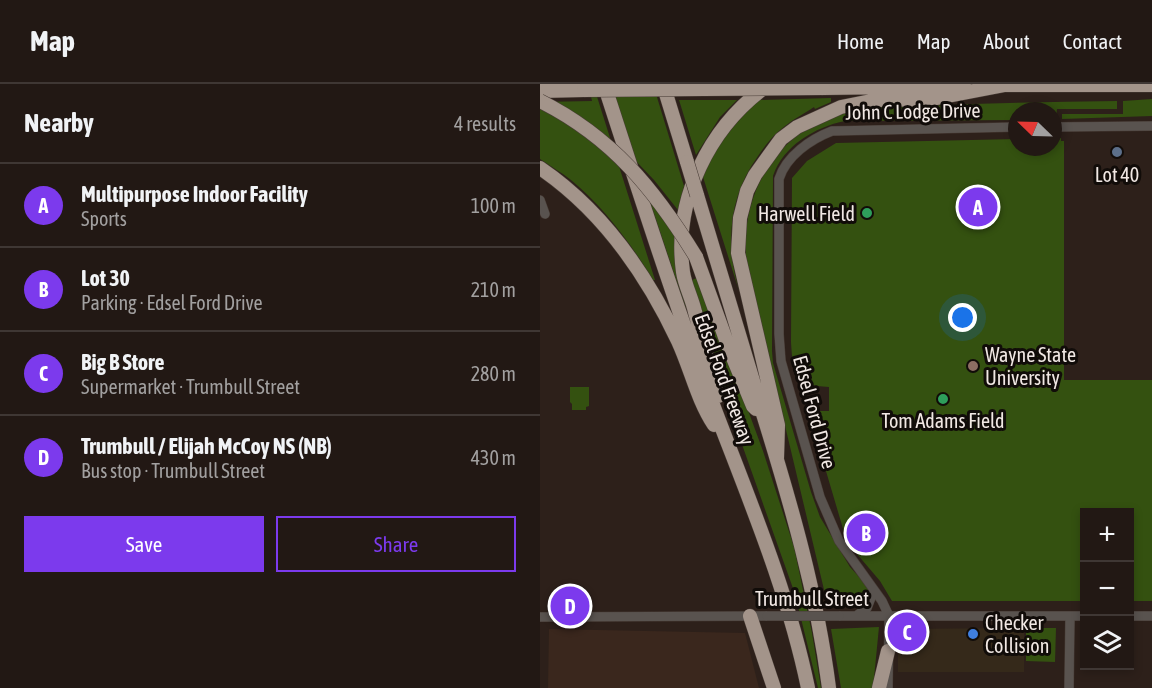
<!DOCTYPE html>
<meta charset="utf-8">
<style>
body{margin:0;font-family:"Asap Condensed",sans-serif;background:#2e2522;color:#f1f3f6}
.controls{position:absolute;right:18px;bottom:18px;display:grid;overflow:hidden;border-radius:0px;box-shadow:0 3px 9px #0003}
.controls button{width:54px;height:54px;display:grid;place-items:center;padding:0;border:0;border-bottom:2px solid #3f3734;background:#221814;color:#f1f3f6;font:30px sans-serif}
.compass{position:absolute;left:468px;top:18px;width:54px;height:54px;border-radius:50%;background:#221814;box-shadow:0 3px 9px #0003;rotate:293deg}
.you{position:absolute;left:423px;top:234px;width:21px;height:21px;margin:-15px;border:4px solid #fff;border-radius:50%;background:#1a73e8;box-shadow:0 0 0 9px #1a73e833}
.badge{display:grid;place-items:center;width:39px;height:39px;border-radius:50%;background:#7c3aed;color:#fff;font-size:20px;font-weight:700}
.pin{position:absolute;translate:-50% -50%;border:3px solid #fff;box-shadow:0 2px 6px #0006}
.list{margin:0;padding:0;list-style:none}
h2{display:flex;justify-content:space-between;align-items:center;height:78px;margin:0;padding:0 24px;font-size:26px}
h2 small{font-size:20px;font-weight:400;color:#a2a0a0}
.list li{display:grid;grid-template-columns:39px 1fr auto;gap:18px;align-items:center;box-sizing:border-box;height:84px;padding:0 24px;border-top:2px solid #3f3734}
.list b{display:block;font-size:22px;white-space:nowrap}
.list p{margin:0;font-size:20px;white-space:nowrap;color:#a2a0a0}
.list em{font-size:20px;font-style:normal;color:#a2a0a0}
.actions{display:flex;gap:12px;padding:18px 24px}
.actions a{flex:1;padding:14px 0;border:2px solid #7c3aed;border-radius:0px;text-align:center;font-size:21px;color:#7c3aed}
.actions .main{background:#7c3aed;color:#fff}
.icon{flex:none;width:33px;height:33px;fill:none;stroke:currentColor;stroke-width:2;stroke-linecap:round;stroke-linejoin:round}
.map{position:relative;flex:none;width:612px;height:604px;overflow:hidden}
header{display:flex;align-items:center;gap:36px;box-sizing:border-box;height:84px;padding:0 30px;background:#221814;border-bottom:2px solid #3f3734}
header strong{font-size:28px}
nav{display:flex;gap:33px;margin-inline-start:auto;font-size:21px}
main{display:flex}
aside{flex:1;background:#221814}
.map>svg:first-child{display:block}
.commercial{fill:#35291a}
.built{fill:#3a271d}
.green{fill:#345110}
.lines{fill:none;stroke-linecap:round;stroke-linejoin:round}
.minor-casing{stroke:#483c36;stroke-width:10}
.highway-casing{stroke:#483c36;stroke-width:15}
.minor{stroke:#59534f;stroke-width:9}
.highway{stroke:#a3948a;stroke-width:14}
.minor-bridge-casing{stroke:#483c36;stroke-width:10;stroke-linecap:butt}
.highway-bridge-casing{stroke:#483c36;stroke-width:15;stroke-linecap:butt}
.minor-bridge{stroke:#59534f;stroke-width:9}
.highway-bridge{stroke:#a3948a;stroke-width:14}
.service-dot{fill:#5c6f8a;stroke:#110c09;stroke-width:2}
.leisure-dot{fill:#2e9e5b;stroke:#110c09;stroke-width:2}
.education-dot{fill:#8d6e63;stroke:#110c09;stroke-width:2}
.shop-dot{fill:#3f7fe0;stroke:#110c09;stroke-width:2}
.labels{text-anchor:middle;dominant-baseline:central;stroke-width:6;stroke-linejoin:round;paint-order:stroke}
.street-label{font-size:20px;fill:#f1e8e4;stroke:#110c09}
.poi-label{font-size:20px;fill:#f1e8e4;stroke:#110c09}
</style>
<header>
<strong>Map</strong>
<nav><a>Home</a><a>Map</a><a>About</a><a>Contact</a></nav>
</header>
<main>
<aside>
<h2>Nearby<small>4 results</small></h2>
<ul class="list">
<li><span class="badge">A</span><div><b>Multipurpose Indoor Facility</b><p>Sports</p></div><em>100 m</em></li>
<li><span class="badge">B</span><div><b>Lot 30</b><p>Parking · Edsel Ford Drive</p></div><em>210 m</em></li>
<li><span class="badge">C</span><div><b>Big B Store</b><p>Supermarket · Trumbull Street</p></div><em>280 m</em></li>
<li><span class="badge">D</span><div><b>Trumbull / Elijah McCoy NS (NB)</b><p>Bus stop · Trumbull Street</p></div><em>430 m</em></li>
</ul>
<div class="actions"><a class="main">Save</a><a>Share</a></div>
</aside>
<div class="map">
<svg width="612" height="604" viewBox="0 0 612 604">
<rect width="100%" height="100%" fill="#2d201a"/>
<!-- commercial -->
<path class="commercial" d="M484,544v44h-126v-43z"/>
<!-- built -->
<path class="built" d="M9,545l196,4 14,55h-211z"/>
<!-- green -->
<path class="green" d="M48,0h5l62,196h-2c-21,-35 -50,-74 -82,-100 -10,-8 -21,-14 -31,-21v-57l52,-1z
M70,0h43l31,102 -6,24 -24,-30 -21,-22z
M291,14v4l-16,7 -1,-2c-12,8 -24,14 -35,24 -8,7 -15,16 -21,25 -30,42 -33,89 -18,138l-37,-117c11,-31 33,-54 55,-77z
M612,15v17l-90,3v-5h61v-13z
M139,16h58l-17,17 -24,38z
M577,17v8h-60l-1,10h-3v-8h-36v9l-172,1c-30,6 -62,25 -72,55l-1,175 1,12 38,129 9,25 30,50 20,22 -2,9h-42l-79,-332c-10,-70 30,-138 102,-155 24,-5 52,-4 77,-5 63,-3 127,-4 191,-5z
M513,54h8v3h3v239h88v221h-22v-89h-46v89h-192l-12,-20 -23,-27 -13,-22 -34,-115v-6h19v-24c-34,-2 -36,-11 -38,-45l1,-164 15,-17 29,-18 181,-4v8h36z
M108,112l28,39 2,41 12,45z
M159,193l64,174 31,96 18,86 9,55h-3l-23,-94 -61,-172 -42,-142z
M30,303h19v19l-3,1v3h-14v-6l-2,-2z
M339,543l-6,61h-32l-10,-59z
M486,544h30l-1,34 -29,-1z"/>
<g class="lines">
<!-- minor casing -->
<g class="minor-casing">
<path id="minor" d="M513,43l99,-1
M0,116l5,14
M299,532h245
M316,532l11,-8 7,-18
M590,532h22
M0,533l227,-1
M348,604l1,-72 -7,-15 -43,-60 -19,-44 -39,-136 -2,-27v-155c7,-23 32,-40 53,-48l185,-4
M529,604l1,-72"/>
</g>
<!-- highway casing -->
<g class="highway-casing">
<path id="highway" d="M64,0c32,98 63,197 99,294 37,101 83,203 105,310
M123,0l24,78
M459,1h153
M283,4l141,-2
M0,7l44,-1
M0,84c63,43 106,105 138,173 13,28 19,58 36,84
M157,111c22,73 44,146 66,219 28,90 54,180 66,274
M156,173l33,91 24,58 3,3
M178,312c-8,-28 -15,-56 -23,-84 -3,-14 -10,-26 -12,-40 -10,-72 26,-145 85,-187
M237,374l1,-33 -40,-172 2,-35 7,-27 8,-16 26,-36 16,-12 44,-20 35,-7 56,-1 73,-14
M210,532l24,72
M339,604l9,-37"/>
</g>
<!-- minor -->
<use href="#minor" class="minor"/>
<!-- highway -->
<use href="#highway" class="highway"/>
<!-- minor-bridge casing -->
<g class="minor-bridge-casing">
<path id="minor-bridge" d="M227,532h72"/>
</g>
<!-- highway-bridge casing -->
<g class="highway-bridge-casing">
<path id="highway-bridge" d="M44,6l239,-2
M0,17c72,36 115,89 156,156
M147,78l10,33"/>
</g>
<!-- minor-bridge -->
<use href="#minor-bridge" class="minor-bridge"/>
<!-- highway-bridge -->
<use href="#highway-bridge" class="highway-bridge"/>
</g>
<!-- markers -->
<circle class="service-dot" cx="577" cy="68" r="6"/>
<g class="leisure-dot">
<circle cx="327" cy="129" r="6"/>
<circle cx="403" cy="315" r="6"/>
</g>
<circle class="education-dot" cx="433" cy="282" r="6"/>
<circle class="shop-dot" cx="433" cy="550" r="6"/>
<g class="labels">
<!-- street labels -->
<g class="street-label">
<text transform="translate(373 27) rotate(-1)">John C Lodge Drive</text>
<text transform="translate(185 295) rotate(70)">Edsel Ford Freeway</text>
<text transform="translate(275 328) rotate(75)">Edsel Ford Drive</text>
<text x="272" y="514">Trumbull Street</text>
</g>
<!-- poi labels -->
<g class="poi-label">
<text x="577" y="90">Lot 40</text>
<text x="315" y="129" text-anchor="end">Harwell Field</text>
<text x="445" y="270" text-anchor="start">Wayne State<tspan x="445" dy="23">University</tspan></text>
<text x="403" y="336">Tom Adams Field</text>
<text x="445" y="538" text-anchor="start">Checker<tspan x="445" dy="23">Collision</tspan></text>
</g>
</g>
</svg>
<div class="controls">
<button>+</button>
<button>−</button>
<button><svg class="icon" aria-label="layers" viewBox="0 0 24 24"><path d="M12 4l9 5-9 5-9-5zM3 14l9 5 9-5"/></svg></button>
</div>
<svg class="compass" viewBox="-18 -18 36 36"><path d="M0-13l5 13h-10z" fill="#e53935"/><path d="M0 13l5-13h-10z" fill="#a2a0a0"/></svg>
<div class="you"></div>
<div class="pin badge" style="left:438px;top:123px">A</div>
<div class="pin badge" style="left:326px;top:449px">B</div>
<div class="pin badge" style="left:367px;top:548px">C</div>
<div class="pin badge" style="left:30px;top:522px">D</div>
</div>
</main>
